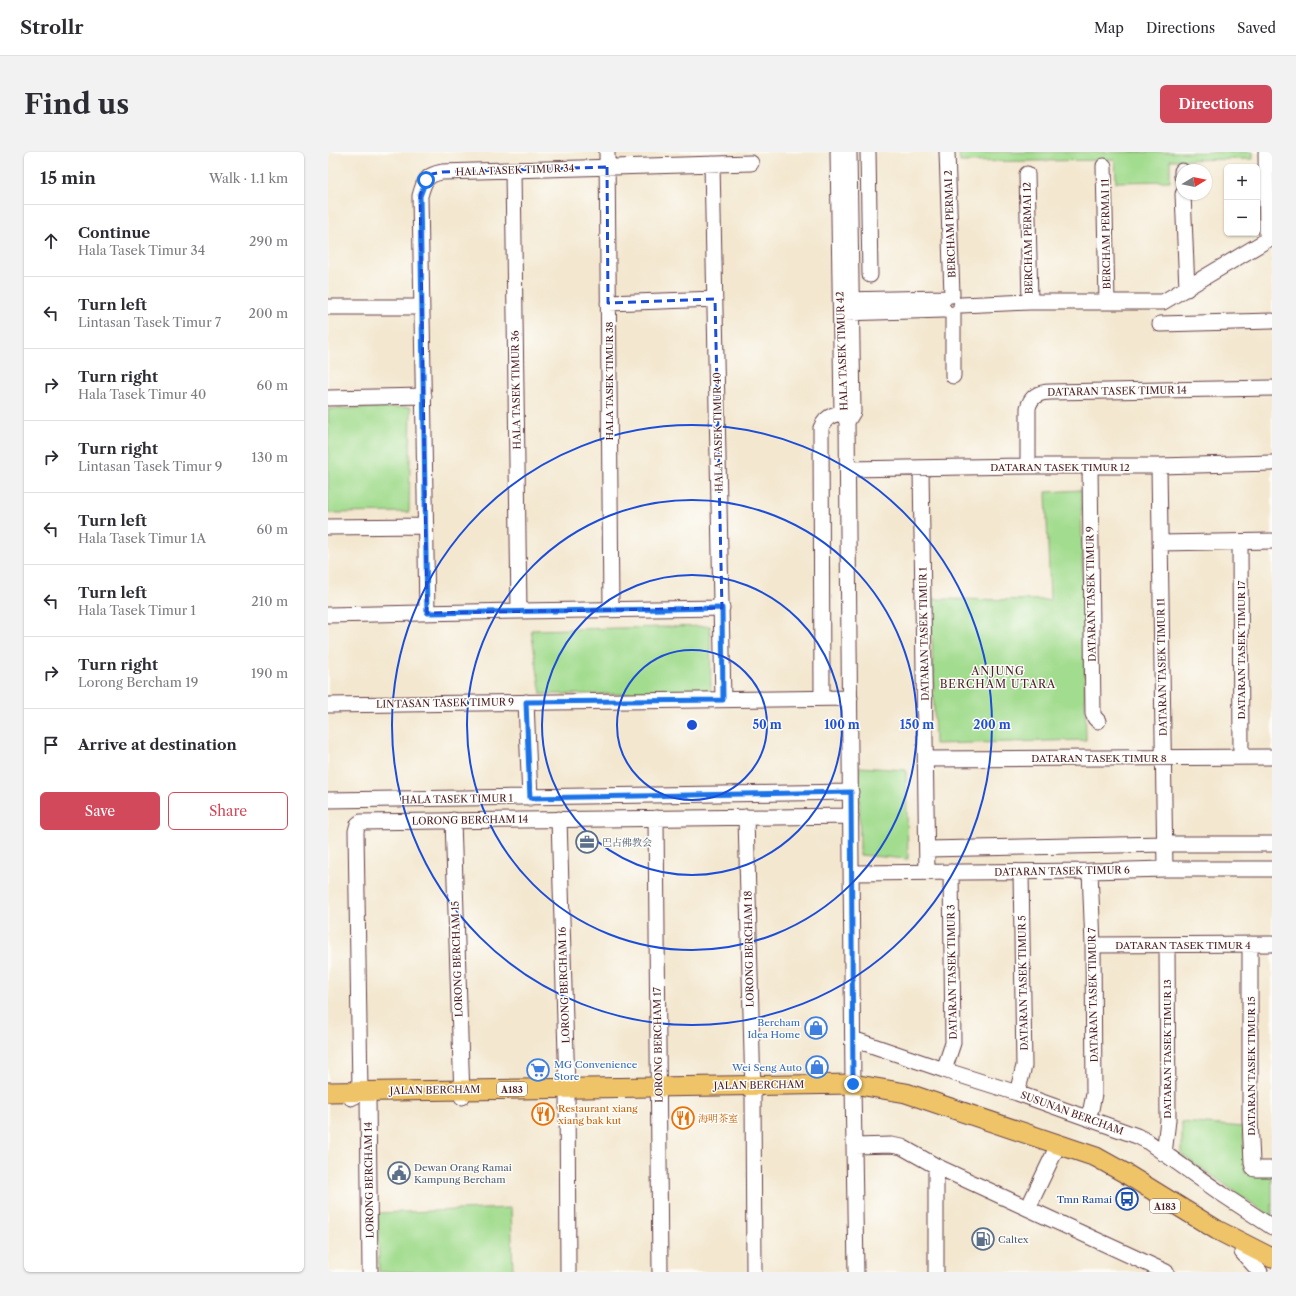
<!DOCTYPE html>
<meta charset="utf-8">
<style>
body{margin:0;font-family:"Libre Caslon Text","Noto Serif SC",serif;background:#f2f2f3;color:#2b2b33}
.controls{position:absolute;right:12px;top:12px;display:grid;overflow:hidden;border-radius:6px;box-shadow:0 1px 3px #0004}
.controls button{width:36px;height:36px;display:grid;place-items:center;padding:0;border:0;border-bottom:1px solid #e1e1e2;background:#fff;color:#2b2b33;font:20px sans-serif}
.compass{position:absolute;left:848px;top:12px;width:36px;height:36px;border-radius:50%;background:#fff;box-shadow:0 1px 3px #0004;rotate:80deg}
.stop{position:absolute;width:12px;height:12px;margin:-9px;border:3px solid #1a73e8;border-radius:50%;background:#fff}
.stop.end{background:#1a73e8;border-color:#fff;box-shadow:0 1px 4px #0008}
.list{margin:0;padding:0;list-style:none}
h2{display:flex;justify-content:space-between;align-items:center;height:52px;margin:0;padding:0 16px;font-size:17px}
h2 small{font-size:13px;font-weight:400;color:#7c7c81}
.list li{display:grid;grid-template-columns:26px 1fr auto;gap:12px;align-items:center;box-sizing:border-box;height:72px;padding:0 16px;border-top:1px solid #e1e1e2}
.list b{display:block;font-size:15px;white-space:nowrap}
.list p{margin:0;font-size:13px;white-space:nowrap;color:#7c7c81}
.list em{font-size:13px;font-style:normal;color:#7c7c81}
.actions{display:flex;gap:8px;padding:12px 16px}
.actions a{flex:1;padding:9px 0;border:1px solid #d1495b;border-radius:6px;text-align:center;font-size:14px;color:#d1495b}
.actions .main{background:#d1495b;color:#fff}
.icon{flex:none;width:22px;height:22px;fill:none;stroke:currentColor;stroke-width:2;stroke-linecap:round;stroke-linejoin:round}
.map{position:relative;flex:none;width:944px;height:1120px;overflow:hidden;border-radius:6px}
header{display:flex;align-items:center;gap:24px;box-sizing:border-box;height:56px;padding:0 20px;background:#fff;border-bottom:1px solid #e1e1e2}
header strong{font-size:19px}
nav{display:flex;gap:22px;margin-inline-start:auto;font-size:14px}
.intro{display:flex;align-items:center;justify-content:space-between;box-sizing:border-box;height:96px;padding:0 24px}
h1{margin:0;font-size:28px}
.button{padding:10px 18px;border-radius:6px;background:#d1495b;color:#fff;font-size:14px;font-weight:700}
main{display:flex;gap:24px;padding:0 24px}
aside{flex:1;background:#fff;border-radius:6px;box-shadow:0 1px 3px #0004}
.map>svg:first-child{display:block}
.green{fill:#a2dc8e;stroke:#767e5c}
.lines{fill:none;stroke-linecap:round;stroke-linejoin:round}
.minor-casing{stroke:#633d44;stroke-width:17}
.major-casing{stroke:#633d44;stroke-width:21}
.minor{stroke:#fff;stroke-width:15}
.major{stroke:#efc469;stroke-width:19}
.route{stroke:#1a73e8;stroke-width:5}
.marked{fill:none;stroke:#1d4ed8;stroke-width:3;stroke-dasharray:8 5;stroke-linejoin:round}
.ring{fill:none;stroke:#1d4ed8;stroke-width:2}
.labels{text-anchor:middle;dominant-baseline:central;stroke-width:3;stroke-linejoin:round;paint-order:stroke}
.shield{fill:#fdfcf7;stroke:#806168;stroke-width:1}
.shield-label{font-size:9px;font-weight:bold;fill:#4a1f2b}
.street-label{font-size:10px;fill:#4a1f2b;stroke:#fdfcf7}
.service-label{font-size:10px;fill:#4e5e75;stroke:#fdfcf7;text-anchor:start}
.shop-label{font-size:10px;fill:#366cbe;stroke:#fdfcf7;text-anchor:end}
.food-label{font-size:10px;fill:#c56008;stroke:#fdfcf7;text-anchor:start}
.transit-label{font-size:10px;fill:#164399;stroke:#fdfcf7;text-anchor:end}
.neighbourhood-label{font-size:11px;letter-spacing:1px;fill:#4a1f2b;stroke:#fdfcf7}
.centre{fill:#1d4ed8;stroke:#fdfcf7;stroke-width:2}
.ring-label{font-size:12px;text-anchor:middle;font-weight:bold;fill:#1d4ed8;stroke:#fdfcf7;stroke-width:3;stroke-linejoin:round;paint-order:stroke}
</style>
<header>
<strong>Strollr</strong>
<nav><a>Map</a><a>Directions</a><a>Saved</a></nav>
</header>
<div class="intro"><h1>Find us</h1><a class="button">Directions</a></div>
<main>
<aside>
<h2>15 min<small>Walk · 1.1 km</small></h2>
<ul class="list">
<li><svg class="icon" aria-label="ahead" viewBox="0 0 24 24"><path d="M12 20V5M6 11l6-6 6 6"/></svg><div><b>Continue</b><p>Hala Tasek Timur 34</p></div><em>290 m</em></li>
<li><svg class="icon" aria-label="left" viewBox="0 0 24 24"><path d="M17 20v-9H6M10 6l-5 5 5 5"/></svg><div><b>Turn left</b><p>Lintasan Tasek Timur 7</p></div><em>200 m</em></li>
<li><svg class="icon" aria-label="right" viewBox="0 0 24 24"><path d="M7 20v-9h11M14 6l5 5-5 5"/></svg><div><b>Turn right</b><p>Hala Tasek Timur 40</p></div><em>60 m</em></li>
<li><svg class="icon" aria-label="right" viewBox="0 0 24 24"><path d="M7 20v-9h11M14 6l5 5-5 5"/></svg><div><b>Turn right</b><p>Lintasan Tasek Timur 9</p></div><em>130 m</em></li>
<li><svg class="icon" aria-label="left" viewBox="0 0 24 24"><path d="M17 20v-9H6M10 6l-5 5 5 5"/></svg><div><b>Turn left</b><p>Hala Tasek Timur 1A</p></div><em>60 m</em></li>
<li><svg class="icon" aria-label="left" viewBox="0 0 24 24"><path d="M17 20v-9H6M10 6l-5 5 5 5"/></svg><div><b>Turn left</b><p>Hala Tasek Timur 1</p></div><em>210 m</em></li>
<li><svg class="icon" aria-label="right" viewBox="0 0 24 24"><path d="M7 20v-9h11M14 6l5 5-5 5"/></svg><div><b>Turn right</b><p>Lorong Bercham 19</p></div><em>190 m</em></li>
<li><svg class="icon" aria-label="arrive" viewBox="0 0 24 24"><path d="M6 21V4h12l-3 4 3 4H6"/></svg><div><b>Arrive at destination</b></div></li>
</ul>
<div class="actions"><a class="main">Save</a><a>Share</a></div>
</aside>
<div class="map">
<svg width="944" height="1120" viewBox="0 0 944 1120">
<rect width="100%" height="100%" fill="#fdfcf7"/>
<filter id="ink" filterUnits="userSpaceOnUse"><feTurbulence type="fractalNoise" baseFrequency=".025" numOctaves="2"/><feDisplacementMap in="SourceGraphic" scale="8" xChannelSelector="R" yChannelSelector="G"/><feConvolveMatrix kernelMatrix="1 2 1 2 8 2 1 2 1" color-interpolation-filters="sRGB"/></filter>
<filter id="wash" filterUnits="userSpaceOnUse"><feTurbulence type="fractalNoise" baseFrequency=".012" numOctaves="4" result="noise"/><feDisplacementMap in="SourceGraphic" scale="16" xChannelSelector="R" yChannelSelector="G"/><feGaussianBlur stdDeviation="0.9" result="paint"/><feColorMatrix in="noise" values="0 0 0 0 0 0 0 0 0 0 0 0 0 0 0 0 0 1.4 0 .05"/><feComposite in="paint" operator="in"/></filter>
<g filter="url(#wash)">
<rect width="100%" height="100%" fill="#f3e7cf"/>
<!-- green -->
<path class="green" d="M631,0h294v7l-83,1v21l-54,1 -1,-22 -155,2z
M83,255l-2,105 -81,1v-104z
M753,338l5,250 -151,4 -4,-145 119,1 -4,-108z
M382,474l1,68h-170l-10,-64z
M531,615l47,3 2,89 -48,-4z
M854,970l61,5 2,46h27v44l-90,-62z
M183,1056l2,64h-134l-1,-59z"/>
</g>
<g filter="url(#ink)">
<g class="lines">
<!-- minor casing -->
<g class="minor-casing">
<path id="minor" d="M279,0l4,457
M510,0l4,261 5,8
M521,0l4,260 -6,10 6,662 3,188
M540,0l2,123
M619,0l5,143
M938,0l1,88
M384,12l11,536
M776,14l3,136
M185,18l6,441
M854,19v5
M699,22l3,128
M855,42l4,95
M513,148l104,-2
M280,151l107,-4
M633,153l69,-3h133l109,-65
M0,155h94
M515,161l101,-3
M625,162v62
M832,172l112,-3
M0,246l96,-2
M700,314v-58c3,-12 11,-16 23,-16l221,-4
M762,314l3,248 2,4 3,3
M831,314l6,403
M520,317l180,-3h131l113,-3
M593,317l6,403
M0,375l98,-1
M912,390l1,215
M832,391l112,-2
M99,461l-7,-417c4,-15 6,-21 22,-24l309,-9
M0,463l191,-4 203,-3
M494,546l-1,-270c6,-15 18,-15 32,-16
M198,550l4,96
M0,553l522,-7
M598,607l346,-2
M0,648l523,-8
M418,665l7,276 1,179
M328,666l4,454
M231,667l8,269 1,184
M125,668l9,277
M599,697l238,-5h107
M524,721l238,-2 75,-2h107
M922,792v175l2,44 1,4 2,2h17
M765,793l179,-1
M525,887l91,31 73,23 120,43 10,5 75,53 50,33
M616,918l9,-27 -2,-171
M689,941l7,-27 -3,-194
M23,946l8,-4 1,-3 -4,-260 2,-7 3,-2 490,-6
M759,965l4,-8 3,-15 -1,-149 -3,-74
M527,994l36,-1 11,2 34,19 80,37 150,69
M836,1002l4,-34 -1,-175
M700,1056l30,-63
M914,1100l18,20
M42,1120l-2,-173 1,-3 8,-5
M608,1120v-106"/>
</g>
<!-- major casing -->
<g class="major-casing">
<path id="major" d="M0,940l525,-8 53,9 190,64 27,15 94,58 55,28"/>
</g>
<!-- minor -->
<use href="#minor" class="minor"/>
<!-- major -->
<use href="#major" class="major"/>
</g>
</g>
<g class="lines" filter="url(#ink)">
<!-- route -->
<path class="route" d="M98,28l-6,16 7,417 295,-5 1,92 -197,2 4,96 321,-6 2,292"/>
</g>
<!-- marked area -->
<path class="marked" d="M279,15l1,136 107,-4 7,309 -295,5 -7,-417 6,-16 6,-6 10,-2z"/>
<!-- distance rings -->
<g class="ring">
<circle cx="364" cy="573" r="75"/>
<circle cx="364" cy="573" r="150"/>
<circle cx="364" cy="573" r="225"/>
<circle cx="364" cy="573" r="300"/>
</g>
<!-- icons -->
<defs>
<g id="office-ring" transform="scale(1.15)"><circle r="9.5" fill="#fdfcf7" stroke="#5c6f8a" stroke-width="1.5"/><path d="M-6-3h4V-5.5h4V-3h4V5H-6ZM-1-4.5V-3h2v-1.5ZM-6 0V1H6V0Z" fill="#5c6f8a"/></g>
<g id="shop-ring" transform="scale(1.15)"><circle r="9.5" fill="#fdfcf7" stroke="#3f7fe0" stroke-width="1.5"/><path d="M-5-2.5h2.3a2.7 3.5 0 0 1 5.4 0H5L5.5 6h-11ZM-1.5-2.5h3a1.5 2.3 0 0 0-3 0Z" fill="#3f7fe0"/></g>
<g id="supermarket-ring" transform="scale(1.15)"><circle r="9.5" fill="#fdfcf7" stroke="#3f7fe0" stroke-width="1.5"/><path d="M-6-5.5h2.5l.6 2H6L4.5 2H-2.5L-4.4-4H-6ZM-1.5 3.2a1.3 1.3 0 1 0 .1 0ZM3 3.2a1.3 1.3 0 1 0 .1 0Z" fill="#3f7fe0"/></g>
<g id="restaurant-ring" transform="scale(1.15)"><circle r="9.5" fill="#fdfcf7" stroke="#e8710a" stroke-width="1.5"/><path d="M-5-6h1v4h1v-4h1v4h1v-4h1v5L-1.5 .5V6h-2V.5L-5-1ZM5-6V6H3V1.5H1.5Q1.5-4 5-6Z" fill="#e8710a"/></g>
<g id="civic-ring" transform="scale(1.15)"><circle r="9.5" fill="#fdfcf7" stroke="#5c6f8a" stroke-width="1.5"/><path d="M-.6-6.5H3V-4.5H.6V-3L4-1V1h2V6H-6V1h2V-1L-.6-3ZM-1.2 2.5V6h2.4V2.5Z" fill="#5c6f8a"/></g>
<g id="bus-ring" transform="scale(1.15)"><circle r="9.5" fill="#fdfcf7" stroke="#1a4fb4" stroke-width="1.5"/><path d="M-5-6H5V4H4V6H2V4H-2V6H-4V4H-5ZM-3.5-4V0h7V-4ZM-3.5 1.2v1.5H-2V1.2ZM2 1.2v1.5H3.5V1.2Z" fill="#1a4fb4"/></g>
<g id="fuel-ring" transform="scale(1.15)"><circle r="9.5" fill="#fdfcf7" stroke="#5c6f8a" stroke-width="1.5"/><path d="M-5.5-6h7V0h2V4h1.3V-2.5L3-4.5l.8-.8L6-3V5H2.5V1h-1V6h-7ZM-4.2-4.7v3.2H.2V-4.7Z" fill="#5c6f8a"/></g>
</defs>
<g fill-rule="evenodd">
<use href="#office-ring" x="259" y="690"/>
<use href="#shop-ring" x="488" y="876"/>
<use href="#shop-ring" x="489" y="915"/>
<use href="#supermarket-ring" x="210" y="918"/>
<use href="#restaurant-ring" x="215" y="962"/>
<use href="#restaurant-ring" x="355" y="966"/>
<use href="#civic-ring" x="71" y="1021"/>
<use href="#bus-ring" x="799" y="1047"/>
<use href="#fuel-ring" x="655" y="1087"/>
</g>
<g class="labels">
<!-- shield labels -->
<g class="shield">
<rect x="169" y="930" width="30" height="14" rx="3"/>
<rect x="822" y="1047" width="30" height="14" rx="3"/>
</g>
<g class="shield-label">
<text x="184" y="937">A183</text>
<text x="837" y="1054">A183</text>
</g>
<!-- street labels -->
<g class="street-label">
<text transform="translate(187 18) rotate(-2)">HALA TASEK TIMUR 34</text>
<text transform="translate(622 72) rotate(-92)">BERCHAM PERMAI 2</text>
<text transform="translate(778 82) rotate(-91)">BERCHAM PERMAI 11</text>
<text transform="translate(700 86) rotate(-91)">BERCHAM PERMAI 12</text>
<text transform="translate(514 199) rotate(-92)">HALA TASEK TIMUR 42</text>
<text transform="translate(281 229) rotate(-90)">HALA TASEK TIMUR 38</text>
<text transform="translate(188 238) rotate(-91)">HALA TASEK TIMUR 36</text>
<text transform="translate(789 239) rotate(-1)">DATARAN TASEK TIMUR 14</text>
<text transform="translate(390 280) rotate(-91)">HALA TASEK TIMUR 40</text>
<text x="732" y="315">DATARAN TASEK TIMUR 12</text>
<text transform="translate(763 442) rotate(-91)">DATARAN TASEK TIMUR 9</text>
<text transform="translate(596 482) rotate(-91)">DATARAN TASEK TIMUR 1</text>
<text transform="translate(913 498) rotate(-90)">DATARAN TASEK TIMUR 17</text>
<text transform="translate(834 515) rotate(-91)">DATARAN TASEK TIMUR 11</text>
<text transform="translate(117 551) rotate(-1)">LINTASAN TASEK TIMUR 9</text>
<text x="771" y="606">DATARAN TASEK TIMUR 8</text>
<text transform="translate(129 647) rotate(-1)">HALA TASEK TIMUR 1</text>
<text transform="translate(142 668) rotate(-1)">LORONG BERCHAM 14</text>
<text transform="translate(734 719) rotate(-1)">DATARAN TASEK TIMUR 6</text>
<text x="855" y="793">DATARAN TASEK TIMUR 4</text>
<text transform="translate(421 797) rotate(-91)">LORONG BERCHAM 18</text>
<text transform="translate(129 807) rotate(-92)">LORONG BERCHAM 15</text>
<text transform="translate(624 820) rotate(-91)">DATARAN TASEK TIMUR 3</text>
<text transform="translate(695 831) rotate(-91)">DATARAN TASEK TIMUR 5</text>
<text transform="translate(236 833) rotate(-92)">LORONG BERCHAM 16</text>
<text transform="translate(765 843) rotate(-91)">DATARAN TASEK TIMUR 7</text>
<text transform="translate(330 893) rotate(-91)">LORONG BERCHAM 17</text>
<text transform="translate(839 897) rotate(-90)">DATARAN TASEK TIMUR 13</text>
<text transform="translate(923 914) rotate(-90)">DATARAN TASEK TIMUR 15</text>
<text transform="translate(431 933) rotate(-1)">JALAN BERCHAM</text>
<text transform="translate(107 938) rotate(-1)">JALAN BERCHAM</text>
<text transform="translate(744 961) rotate(20)">SUSUNAN BERCHAM</text>
<text transform="translate(41 1028) rotate(-91)">LORONG BERCHAM 14</text>
</g>
<!-- service labels -->
<g class="service-label">
<text x="274" y="690">巴占佛教会</text>
<text x="86" y="1015">Dewan Orang Ramai<tspan x="86" dy="12">Kampung Bercham</tspan></text>
<text x="670" y="1087">Caltex</text>
</g>
<!-- shop labels -->
<g class="shop-label">
<text x="472" y="870">Bercham<tspan x="472" dy="12">Idea Home</tspan></text>
<text x="226" y="912" text-anchor="start">MG Convenience<tspan x="226" dy="12">Store</tspan></text>
<text x="474" y="915">Wei Seng Auto</text>
</g>
<!-- food labels -->
<g class="food-label">
<text x="230" y="956">Restaurant xiang<tspan x="230" dy="12">xiang bak kut</tspan></text>
<text x="370" y="966">海明茶室</text>
</g>
<!-- transit labels -->
<g class="transit-label">
<text x="784" y="1047">Tmn Ramai</text>
</g>
<!-- neighbourhood labels -->
<g class="neighbourhood-label">
<text x="670" y="519">ANJUNG<tspan x="670" dy="13">BERCHAM UTARA</tspan></text>
</g>
</g>
<circle cx="364" cy="573" r="6" class="centre"/>
<g class="ring-label">
<text x="439" y="577">50 m</text>
<text x="514" y="577">100 m</text>
<text x="589" y="577">150 m</text>
<text x="664" y="577">200 m</text>
</g>
</svg>
<div class="controls">
<button>+</button>
<button>−</button>
</div>
<svg class="compass" viewBox="-18 -18 36 36"><path d="M0-13l5 13h-10z" fill="#e53935"/><path d="M0 13l5-13h-10z" fill="#7c7c81"/></svg>
<div class="stop" style="left:98px;top:28px"></div>
<div class="stop end" style="left:525px;top:932px"></div>
</div>
</main>
